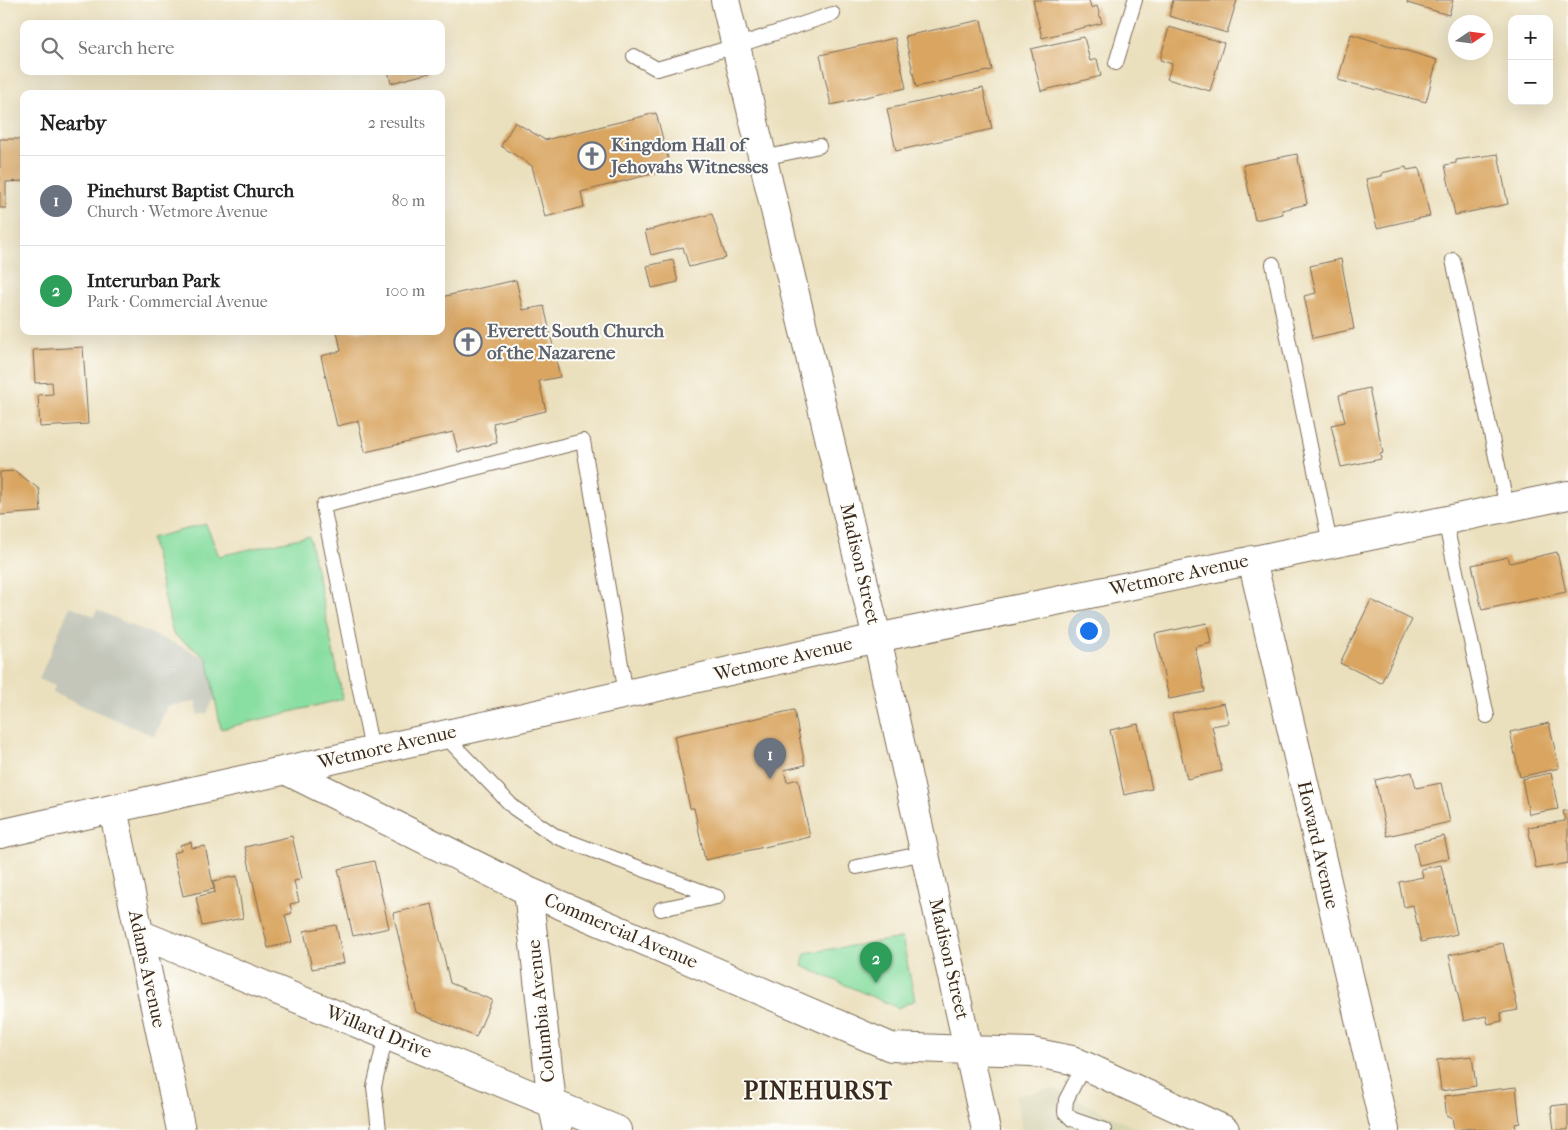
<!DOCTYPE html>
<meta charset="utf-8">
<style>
body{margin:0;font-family:"IM FELL French Canon",serif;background:#f6f6f6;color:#222}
.controls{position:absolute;right:15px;top:15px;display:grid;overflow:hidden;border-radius:10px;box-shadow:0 5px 20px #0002}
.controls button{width:45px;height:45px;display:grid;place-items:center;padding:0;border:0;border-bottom:1px solid #e0e0e0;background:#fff;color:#222;font:25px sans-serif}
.compass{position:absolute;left:1448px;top:15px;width:45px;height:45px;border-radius:50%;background:#fff;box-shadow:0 5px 20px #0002;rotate:77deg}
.you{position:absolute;left:1088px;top:630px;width:18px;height:18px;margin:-12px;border:4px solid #fff;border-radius:50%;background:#1a73e8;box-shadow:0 0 0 8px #1a73e833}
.badge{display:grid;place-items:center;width:32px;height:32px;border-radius:50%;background:#1f6fb2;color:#fff;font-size:16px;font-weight:700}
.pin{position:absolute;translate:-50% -41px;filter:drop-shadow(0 1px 2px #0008)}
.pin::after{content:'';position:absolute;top:26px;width:18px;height:15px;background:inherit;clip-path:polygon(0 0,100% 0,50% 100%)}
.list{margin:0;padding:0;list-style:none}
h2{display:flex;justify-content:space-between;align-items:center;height:65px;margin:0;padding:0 20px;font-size:21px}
h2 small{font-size:16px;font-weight:400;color:#767676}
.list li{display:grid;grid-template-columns:32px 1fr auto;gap:15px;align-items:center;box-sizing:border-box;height:90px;padding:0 20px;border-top:1px solid #e0e0e0}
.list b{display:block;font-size:19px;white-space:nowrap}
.list p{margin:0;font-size:16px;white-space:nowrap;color:#767676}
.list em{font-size:16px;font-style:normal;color:#767676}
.icon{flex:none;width:28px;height:28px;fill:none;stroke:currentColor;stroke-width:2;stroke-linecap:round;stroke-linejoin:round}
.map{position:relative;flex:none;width:1568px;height:1130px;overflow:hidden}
.search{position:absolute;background:#fff;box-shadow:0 5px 20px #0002;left:20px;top:20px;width:425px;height:55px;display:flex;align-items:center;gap:12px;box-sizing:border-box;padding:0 18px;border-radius:10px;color:#767676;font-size:19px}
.panel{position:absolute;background:#fff;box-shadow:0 5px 20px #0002;left:20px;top:90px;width:425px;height:245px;border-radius:10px}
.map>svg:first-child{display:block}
.built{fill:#d8d6b5}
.industrial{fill:#c3c6b9}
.green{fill:#89dea1;stroke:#628460}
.building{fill:#d9a561}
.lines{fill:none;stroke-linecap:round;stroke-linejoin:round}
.service-casing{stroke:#796a56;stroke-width:16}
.minor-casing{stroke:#796a56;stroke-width:30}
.tertiary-casing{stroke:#796a56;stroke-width:30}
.service{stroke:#fff;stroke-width:14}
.minor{stroke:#fff;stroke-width:28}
.tertiary{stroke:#fff;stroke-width:28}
.labels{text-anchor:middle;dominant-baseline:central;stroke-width:4;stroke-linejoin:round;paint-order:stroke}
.worship-label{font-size:19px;font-weight:bold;fill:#5b616d;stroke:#fdfcf7;text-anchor:start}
.street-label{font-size:19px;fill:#3b2a1e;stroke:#fdfcf7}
.district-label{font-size:24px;font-weight:bold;letter-spacing:1px;fill:#3b2a1e;stroke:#fdfcf7}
</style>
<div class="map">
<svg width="1568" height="1130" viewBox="0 0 1568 1130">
<rect width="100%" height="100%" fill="#fdfcf7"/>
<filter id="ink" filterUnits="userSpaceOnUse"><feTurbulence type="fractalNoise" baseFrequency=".02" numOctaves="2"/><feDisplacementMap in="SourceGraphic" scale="10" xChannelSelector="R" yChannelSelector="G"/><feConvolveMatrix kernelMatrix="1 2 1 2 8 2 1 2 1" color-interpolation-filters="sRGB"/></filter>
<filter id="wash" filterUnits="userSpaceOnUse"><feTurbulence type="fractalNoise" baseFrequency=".0096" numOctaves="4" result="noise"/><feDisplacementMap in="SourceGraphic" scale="20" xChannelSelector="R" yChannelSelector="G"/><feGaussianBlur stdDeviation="1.12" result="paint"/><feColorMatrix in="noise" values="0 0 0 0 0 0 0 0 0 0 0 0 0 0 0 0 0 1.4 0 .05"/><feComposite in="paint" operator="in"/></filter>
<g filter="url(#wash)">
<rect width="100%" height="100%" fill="#ebe0be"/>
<!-- built -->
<path class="built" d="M1054,1088l85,42h-117l-7,-34z"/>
<!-- industrial -->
<path class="industrial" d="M70,606l24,10 3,-6 110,48 8,39 -8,16 -9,2 -2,-13 -29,4 -13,30 -101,-43 2,-7 -16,-7z"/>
<!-- green -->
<path class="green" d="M206,524l13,32 90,-20 34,163 -122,30 -14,-71 -34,-24 -22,-96z
M902,938l13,62 -17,8 -96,-42 3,-13z"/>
<g id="blocks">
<!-- building -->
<path class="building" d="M1033,0h56l2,8 6,-2 5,17 -60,15z
M1173,0h64l-10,33 -58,-17z
M1408,0h45l-4,15 -42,-12z
M981,20l11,50 -76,17 -11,-51z
M1169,27l55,16 -14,48 -43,-12 5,-15 -12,-4z
M1351,34l86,26 -11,42 -88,-22z
M1084,37l6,24 7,-2 4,17 -60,15 -10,-42z
M895,38l11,50 -75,17 -11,-50z
M388,71h41l1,2 -39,10z
M983,88l9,41 -96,22 -9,-42z
M656,113l15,56 -90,23 3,15 -39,10 -13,-51 -31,-20 14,-24 30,18z
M0,139h24v42l-18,1v26h-6z
M1297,154l10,50 -25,6 1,4 -28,6 -12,-55z
M1498,154l10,50 -53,11 -10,-50 11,-2v-3z
M1406,167l1,3 12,-2 11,48 -53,12 -11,-49 16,-3v-3z
M712,214l14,44 -37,9 -6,-20 -32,8 -6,-24z
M1341,259l13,70 -41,9 -9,-42 12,-3 -6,-27z
M673,260l5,22 -26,6 -5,-22z
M516,280l7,30 21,-4 16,71 -21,4 7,30 -53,12 4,20 -39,9 -5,-20 -88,20 -7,-31 -21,5 -16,-70 20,-5 -4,-20h104v-34z
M83,347l5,77 -48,3 -2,-32 15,-1 -1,-12 -17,1 -2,-33z
M1369,388l14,65 -3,1 1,5 -40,8 -10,-42 14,-3 -6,-27z
M15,471l24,18 2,23 -41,3v-43z
M1557,552l9,40 -84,18 -10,-45 36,-8 2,6z
M1371,600l41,20 -31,63 -41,-20z
M1207,623l4,20 -16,4 10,45 -36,7 -14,-65z
M1224,703l5,20 -17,3 10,45 -35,8 -15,-65z
M794,710l11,55 -21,5 3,12 11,-3 12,58 -105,23 -11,-52h-4l-16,-72z
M1549,723l10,45 -39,9 -10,-45z
M1138,724l14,65 -28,6 -14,-65z
M1412,772l4,16 25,-5 9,39 -63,14 -12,-56z
M1551,773l7,36 -29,5 -7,-35z
M1563,811h5v52l-32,6 -8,-42 37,-6z
M292,836l10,43 -8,2 5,21 -9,2 2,9 -7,2 7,27 -24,6 -23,-101z
M1444,836l5,22 -30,7 -5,-22z
M191,842l1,6 13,-2 9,43 -31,7 -10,-43 8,-2 -1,-6z
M374,861l15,67 -36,8 -15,-67z
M1441,865l16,69 -36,8 -8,-37 -9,2 -5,-25 24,-5 -2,-8z
M237,876l6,42 -41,8 -6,-29 19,-5 -2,-11z
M432,904l18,79 42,17 -16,37 -60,-25 -23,-99z
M336,925l8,38 -32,6 -8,-38z
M1503,943l15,67 -17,3 1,8 -14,3 -2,-8 -22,5 -15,-66z
M1472,1056l4,30 -35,5 -4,-31z
M1516,1087l4,36 -5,1 1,6h-42v-2l-20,2 -2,-13h-5l-3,-21z
M1568,1104v26h-14l-3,-24z"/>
</g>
</g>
<g filter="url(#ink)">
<use href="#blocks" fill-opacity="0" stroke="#796a56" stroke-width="1"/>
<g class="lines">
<!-- service casing -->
<g class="service-casing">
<path id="service" d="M634,56l23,13 79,-23 97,-32
M1116,63l19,-63
M763,158l56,-12
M1453,260l54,247
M1273,264l57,280
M1445,520l42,196
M443,734l71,74 43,29 160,60
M372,750l-49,-244 260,-65 43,253
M857,867l68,-14
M661,909l56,-12
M1084,1065l-18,35 -1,12 7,7 32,11
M379,1130l-5,-43 12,-52"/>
</g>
<!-- minor casing -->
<g class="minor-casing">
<path id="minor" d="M1252,560l133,570
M285,770l243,121 363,156 78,3
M113,809l68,321
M0,834l877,-196 691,-143
M528,891l24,212 6,27
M140,934l477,196"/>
</g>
<!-- tertiary casing -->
<g class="tertiary-casing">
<path id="tertiary" d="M725,0l152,638 109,492
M969,1050l63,2 40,8 153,70"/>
</g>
<!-- service -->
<use href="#service" class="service"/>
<!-- minor -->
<use href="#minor" class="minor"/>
<!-- tertiary -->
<use href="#tertiary" class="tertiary"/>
</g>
</g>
<!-- icons -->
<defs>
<g id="church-ring" transform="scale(1.4375)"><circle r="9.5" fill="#fdfcf7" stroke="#6b7280" stroke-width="1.5"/><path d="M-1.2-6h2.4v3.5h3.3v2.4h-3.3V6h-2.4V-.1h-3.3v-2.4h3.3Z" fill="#6b7280"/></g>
</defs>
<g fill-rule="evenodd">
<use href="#church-ring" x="592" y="156"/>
<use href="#church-ring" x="468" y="342"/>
</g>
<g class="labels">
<!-- worship labels -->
<g class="worship-label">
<text x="611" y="145">Kingdom Hall of<tspan x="611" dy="22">Jehovahs Witnesses</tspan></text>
<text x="487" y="331">Everett South Church<tspan x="487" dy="22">of the Nazarene</tspan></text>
</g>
<!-- street labels -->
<g class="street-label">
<text transform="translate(860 564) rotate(77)">Madison Street</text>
<text transform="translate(1179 575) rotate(-12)">Wetmore Avenue</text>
<text transform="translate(783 659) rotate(-13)">Wetmore Avenue</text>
<text transform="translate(387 747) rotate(-13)">Wetmore Avenue</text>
<text transform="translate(1318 845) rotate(77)">Howard Avenue</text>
<text transform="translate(621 931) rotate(23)">Commercial Avenue</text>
<text transform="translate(949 959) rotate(77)">Madison Street</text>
<text transform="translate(147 969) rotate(78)">Adams Avenue</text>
<text transform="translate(541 1011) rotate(-96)">Columbia Avenue</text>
<text transform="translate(379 1032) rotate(22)">Willard Drive</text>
</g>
<!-- district labels -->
<g class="district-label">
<text x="818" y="1091">PINEHURST</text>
</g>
</g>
</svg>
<div class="controls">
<button>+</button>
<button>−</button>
</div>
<svg class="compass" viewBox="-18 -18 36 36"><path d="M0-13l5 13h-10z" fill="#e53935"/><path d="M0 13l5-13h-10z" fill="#767676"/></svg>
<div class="you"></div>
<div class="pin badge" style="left:770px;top:779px;background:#6b7280">1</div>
<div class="pin badge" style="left:876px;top:983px;background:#2e9e5b">2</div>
<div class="search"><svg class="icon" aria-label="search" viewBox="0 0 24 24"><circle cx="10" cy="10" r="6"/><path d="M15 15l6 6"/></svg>Search here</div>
<section class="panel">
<h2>Nearby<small>2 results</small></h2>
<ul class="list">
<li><span class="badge" style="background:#6b7280">1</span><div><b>Pinehurst Baptist Church</b><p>Church · Wetmore Avenue</p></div><em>80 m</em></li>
<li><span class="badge" style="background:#2e9e5b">2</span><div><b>Interurban Park</b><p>Park · Commercial Avenue</p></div><em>100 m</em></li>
</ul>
</section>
</div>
